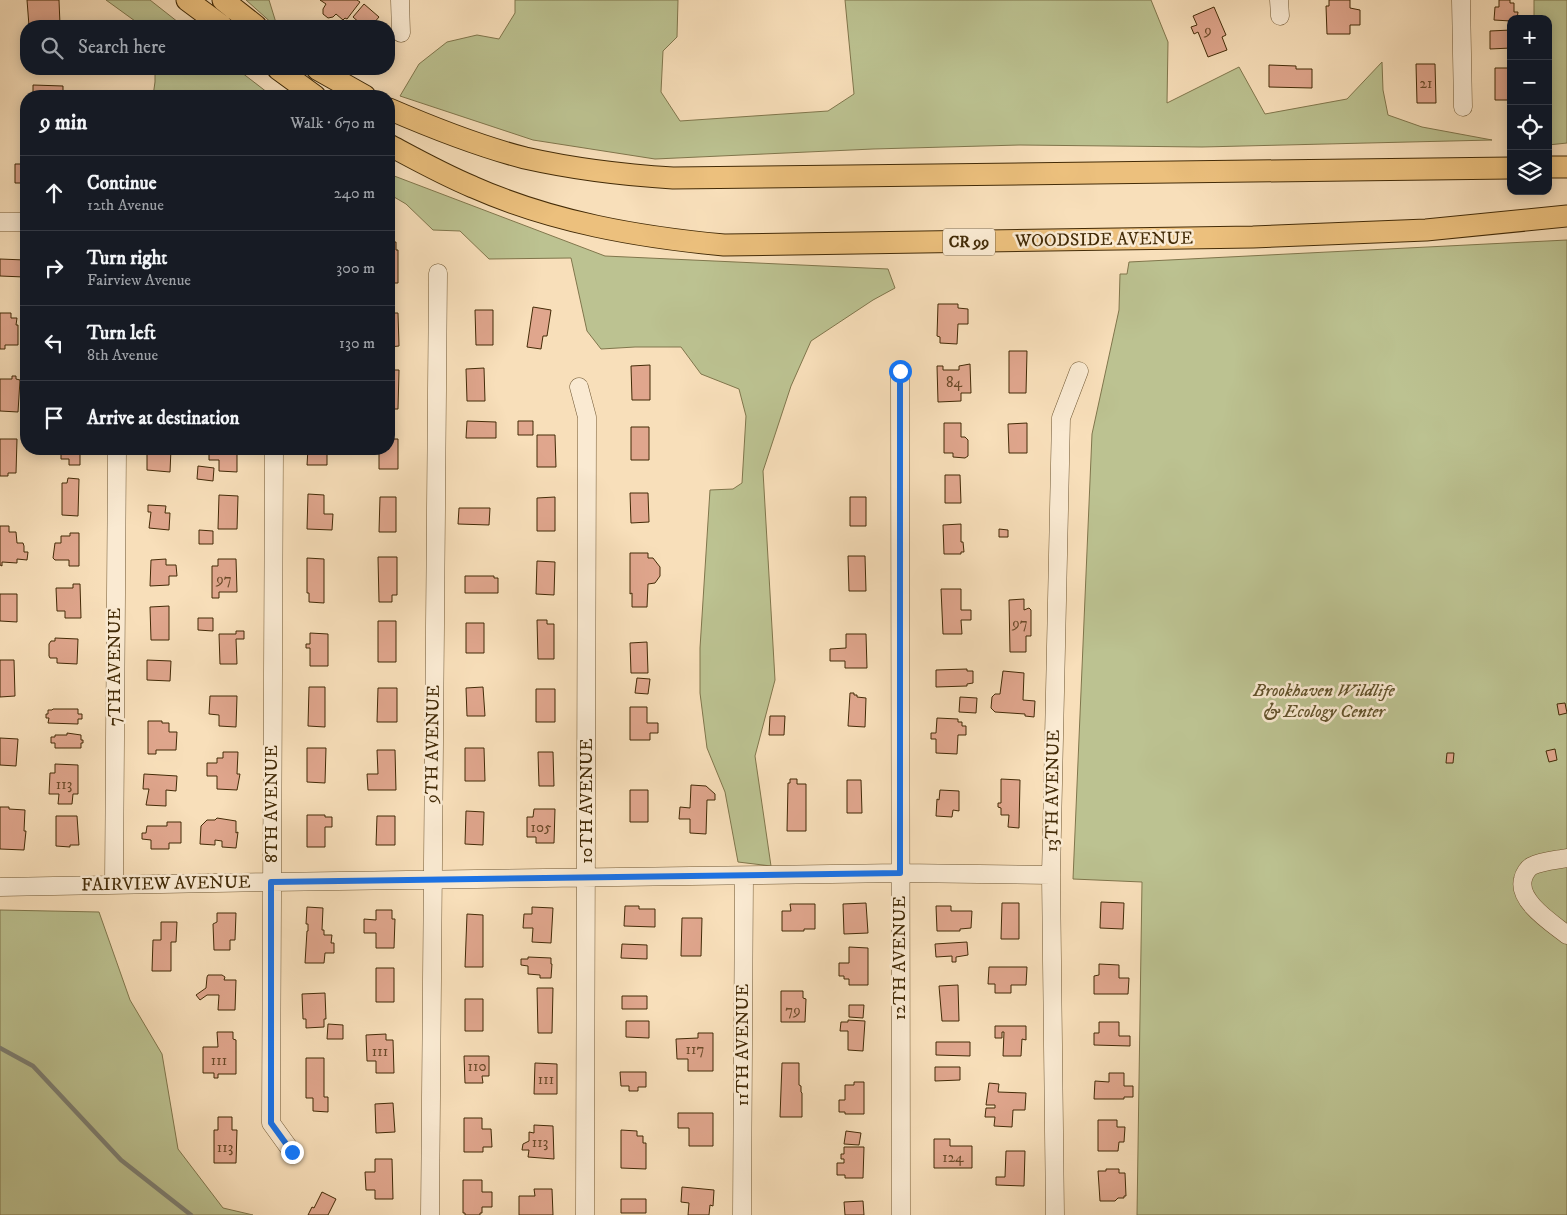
<!DOCTYPE html>
<meta charset="utf-8">
<style>
body{margin:0;font-family:"IM FELL DW Pica",serif;background:#20242c;color:#f1f3f6}
.controls{position:absolute;right:15px;top:15px;display:grid;overflow:hidden;border-radius:10px;box-shadow:0 2px 12px #0003}
.controls button{width:45px;height:45px;display:grid;place-items:center;padding:0;border:0;border-bottom:1px solid #363941;background:#171b24;color:#f1f3f6;font:25px sans-serif}
.stop{position:absolute;width:15px;height:15px;margin:-11px;border:4px solid #1a73e8;border-radius:50%;background:#fff}
.stop.end{background:#1a73e8;border-color:#fff;box-shadow:0 1px 5px #0008}
.list{margin:0;padding:0;list-style:none}
h2{display:flex;justify-content:space-between;align-items:center;height:65px;margin:0;padding:0 20px;font-size:21px}
h2 small{font-size:16px;font-weight:400;color:#9ea1a6}
.list li{display:grid;grid-template-columns:32px 1fr auto;gap:15px;align-items:center;box-sizing:border-box;height:75px;padding:0 20px;border-top:1px solid #363941}
.list b{display:block;font-size:19px;white-space:nowrap}
.list p{margin:0;font-size:16px;white-space:nowrap;color:#9ea1a6}
.list em{font-size:16px;font-style:normal;color:#9ea1a6}
.icon{flex:none;width:28px;height:28px;fill:none;stroke:currentColor;stroke-width:2;stroke-linecap:round;stroke-linejoin:round}
.map{position:relative;flex:none;width:1567px;height:1215px;overflow:hidden}
.search{position:absolute;background:#171b24;box-shadow:0 2px 12px #0003;left:20px;top:20px;width:375px;height:55px;display:flex;align-items:center;gap:12px;box-sizing:border-box;padding:0 18px;border-radius:20px;color:#9ea1a6;font-size:19px}
.panel{position:absolute;background:#171b24;box-shadow:0 2px 12px #0003;left:20px;top:90px;width:375px;height:365px;border-radius:20px}
.map>svg:first-child{display:block}
.green{fill:#bcc291;stroke:#80764c}
.lines{fill:none;stroke-linecap:round;stroke-linejoin:round}
.stream{stroke:#7d8074;stroke-width:4.5}
.building{fill:#e0a68d;stroke:#432b07}
.minor-casing{stroke:#705834;stroke-width:19}
.major-casing{stroke:#432b07;stroke-width:23}
.minor{stroke:#faead2;stroke-width:18}
.major{stroke:#ecc07d;stroke-width:21}
.route{stroke:#1a73e8;stroke-width:6}
.labels{text-anchor:middle;dominant-baseline:central;stroke-width:5;stroke-linejoin:round;paint-order:stroke}
.number-label{font-size:15px;fill:#6a4a28}
.shield{fill:#faead2;stroke:#7a6444;stroke-width:1}
.shield-label{font-size:16px;font-weight:bold;fill:#432b07}
.street-label{font-size:18px;fill:#432b07;stroke:#faead2}
.park-label{font-size:18px;font-style:italic;fill:#61512a;stroke:#faead2}
</style>
<div class="map">
<svg width="1567" height="1215" viewBox="0 0 1567 1215">
<rect width="100%" height="100%" fill="#f8dfba"/>
<filter id="stains"><feTurbulence type="fractalNoise" baseFrequency=".004" numOctaves="4"/><feColorMatrix values="0 0 0 0 .2 0 0 0 0 .09 0 0 0 0 .02 0 0 0 .5 -.17"/></filter>
<radialGradient id="worn" r=".72"><stop offset=".6" stop-color="#630" stop-opacity="0"/><stop offset="1" stop-color="#630" stop-opacity=".3"/></radialGradient>
<!-- green -->
<path class="green" d="M106,0h44l33,26h-44l-4,-5z
M246,0h23l8,26h-2z
M515,0h163l-1,37 -14,14 -2,41 19,29 148,-10 26,-17 -9,-94h306l17,42 -1,61 72,-36 26,47 82,-15 35,-37 1,28 5,25 34,12 70,13 -290,7 -182,-2 -147,4 -218,10 -122,-19 -133,-44 19,-32 28,-22 30,-7 22,4 16,-26z
M1534,0h33v143l-19,2v-126h-14z
M155,69h82l35,27h-119l2,-14z
M389,174l216,82 283,13 7,19 -22,12 -62,41 -20,45 -28,85 12,209 -20,76 16,110 -33,-4 -13,-70 -18,-44 -7,-55v-45l10,-158 23,-1 9,-6 4,-67 -7,-27 -38,-15 -20,-27h-46l-34,2 -14,-18 -16,-73 -82,1 -29,-28 -27,-1 -27,-26 -17,-10z
M1567,240v975h-430l5,-333 -69,-3 19,-445 27,-124 1,-36h7l2,-12z
M0,910l99,2 31,88 32,54 16,95 45,59 30,7h-253z"/>
<g class="lines">
<!-- stream -->
<path class="stream" d="M0,1048l33,18 88,94 70,55"/>
</g>
<!-- building -->
<path class="building" d="M27,0h32l1,25h7v1h-38z
M320,0h37l3,2 -13,17 -2,-1 -2,2 -7,-6 -3,3 -5,1 -5,-4v-5l3,-5z
M1329,0h21v8l10,2v15h-10v9h-23l-1,-28h3z
M1499,0h11v3h4v9h4l-1,7h-6v2l-17,-1 1,-13h4z
M364,4l15,13 -6,7 4,2h-18l2,-2 -8,-7z
M1214,7l12,28 -4,2 5,13 -19,7 -10,-25 -4,2 -3,-7 6,-2 -4,-9z
M1511,30v18l-21,1v-18z
M1416,64h19l1,39h-19z
M1269,65l27,1v3h16v19l-43,-1z
M1495,68h16l-1,32h-15z
M33,85l30,1v10h-30z
M26,157v29v-3h-11v-19h7v-5z
M389,242h7v8h2v33h-9z
M0,259l25,1 -1,17 -24,-1z
M938,304h20v4l10,1v15h-10l-1,20 -17,-1v-6l-3,-1z
M533,307l18,3 -4,26h-4l-2,13 -14,-2z
M475,310h18v35h-17z
M0,313h11v5h6l-1,7h2v20h-13v4h-5z
M389,313h9l1,33 -10,1z
M1009,351h18l-1,42h-17z
M970,364l1,29h-10v8l-23,1 -1,-36h6v4h16v-4z
M650,365v35h-18l-1,-34z
M484,368l1,33h-18l-1,-32z
M389,370h10l-1,39h-9z
M12,376h4v3l4,1 -2,32 -18,-1v-32h12z
M467,421l29,1v16h-30z
M518,421h15v14h-15z
M944,423h17v14h4l3,3v16l-3,2 -12,-1v-4h-9z
M1027,423v30h-18l-1,-29z
M631,427h18v33h-18z
M537,435h18l1,32h-19z
M0,439h17l-1,34h-8v3h-8z
M389,439h9v30h-19v-20h10z
M61,449h19v16h-11v-6h-8z
M150,449h21l-1,23 -23,-2v-18h3z
M209,449h28v23l-18,-1v-11h-10z
M308,449h19v16h-20z
M198,466l16,2 -1,13 -16,-2z
M945,475h15l1,28h-16z
M68,478l11,1 -1,37 -16,-1v-32h5z
M630,493h18l1,29 -18,1z
M308,494l16,1v19h9l-1,16 -25,-1z
M219,495l19,1 -1,33h-19z
M380,497h16v35h-17z
M555,497v34h-18v-33z
M850,497h16v29h-16z
M148,505l18,1 -1,7h5l-1,17 -20,-2 2,-16h-3z
M459,508h31l-1,17 -31,-1z
M961,524v18h2l1,10h-3v2h-17l-1,-29z
M0,526h9v6h7l1,11h6l1,3v6h4l-1,8 -10,-1v4l-15,-1v4l-2,-1z
M999,529l9,1v7h-9z
M199,530l14,1v13h-14z
M70,533h9v33h-10v-6h-14l-2,-2 2,-15h6v-7h9z
M630,553h18v5h5l7,9v9l-5,7 -7,1 -1,23h-15v-14l-2,1z
M848,556h17l1,35h-17z
M378,557h19v38h-5v7h-13z
M307,558l17,1v44l-15,-1v-9h-2z
M166,559v6h10l1,11h-8v9l-19,1 1,-26z
M218,559h18l1,33h-18v6h-7v-32h6z
M537,561l18,1 -1,33 -18,-1z
M465,576h29v2h4v15h-33z
M73,584h7l1,34h-16v-7h-8l-1,-23h17z
M941,589h20v21h10v10h-10l1,14h-19z
M0,594h17v28l-17,-1z
M1024,599v11l5,-2 2,2v26h-5v16h-16l-1,-52z
M169,606v34h-18l-1,-33z
M198,618h15v13l-15,-1z
M537,620h10v4h7v35h-16z
M378,621h18v41h-18z
M466,623h18v30h-18z
M236,631h8v8h-8l1,25h-17l-1,-30h17z
M310,633l18,1v32h-18v-18h-4v-4h4z
M846,634h20l1,34h-22v-7h-15v-12l16,-1z
M55,638l23,1 -1,25 -20,-1v-5h-7l-1,-2v-12l2,-3h4z
M647,642l1,31h-17l-1,-30z
M0,660h14l1,36 -15,1z
M147,660l24,1 -1,20 -23,-1z
M967,669v2h6v12l-6,1v2l-31,1v-17z
M1003,671l21,2 -1,27 12,1 -1,16 -9,-1v-2l-30,-2 -4,-4 1,-11 3,-3h5z
M637,678l13,1 -2,15 -13,-1z
M309,687h16v40l-17,-1z
M483,687l2,29h-18l-1,-28z
M378,688h19v34h-20z
M536,689h19v33h-19z
M850,693h4v2h3v2l9,1 -1,29 -17,-1z
M210,696h27l-1,31 -17,-1v-11l-10,-1z
M960,697l17,1 -1,15 -17,-1z
M1565,703l2,10 -8,2 -2,-11z
M630,707h17v16h11v10h-8v7h-20z
M53,709h25v5h4v5h-4v5l-30,-1 1,-5h-3v-4h2v-4h4z
M770,716h15l-1,19h-15z
M937,718l21,1v3h4v4h4v9h-8l-1,19 -21,-1v-14h-5v-6h5z
M148,721h14v2h7v9h8l-1,18h-20v4h-8z
M67,733l14,2v5h2v3h-2v5h-26v-5h-4v-6h4v-2h12z
M0,738l18,1 -2,27 -16,-1z
M307,748h19l-1,35 -18,-1z
M465,748h19l1,33h-20z
M1555,749l2,11 -8,2 -3,-11z
M377,750h18l1,40h-28l-1,-16h11z
M223,752h15l-1,22h3l-3,16 -20,-1v-13h-10v-13h10v-5h6z
M538,752h15l1,34h-15z
M1447,753h7l-1,10h-7z
M55,764l23,1v29h-5l-1,10h-14l1,-10h-10l1,-21h5z
M144,774l33,2 -1,15 -10,-1v16l-20,-1 3,-16h-6z
M790,779h7v5h9v47h-19l1,-48h2z
M1001,779l19,1 -1,48 -11,-1 1,-12h-8v-7l-3,-1v-4h3z
M847,780h14l1,33h-15z
M691,785l15,1 9,8v6h-8l-1,34 -16,-1v-14h-11l1,-12 10,1z
M630,790h18v32h-18z
M940,790l19,1v20l-6,-1 -1,7 -16,-1 1,-17 2,1z
M0,807h9v2l16,1 -1,21h2l-2,19 -24,-1z
M534,809h21l-1,34h-18v-6h-9v-20h6z
M466,811l18,1 -1,33 -18,-1z
M307,815h18v2h7v10h-7v20h-18z
M56,816h21l2,29h-9v2l-14,-1z
M377,816h18v29h-19z
M217,818l19,3v12l2,-1 -2,16 -14,-1v-6l-7,-1v5l-15,-1 1,-18 6,-6h8z
M167,822h14v21h-12v6h-18v-9l-9,-1v-6h4l1,-7h20z
M1101,902l23,1 -1,26 -23,-1z
M866,903l2,30 -24,1 -1,-30z
M1002,903h17v36h-18z
M790,904h25v25h-11v2h-22v-20h9z
M625,906h14v3h16v18l-31,-1z
M936,906h15v5h21l-1,17 -11,1v2h-23z
M307,907l16,1 -1,22h2v5h8l-1,8h3v10h-9l-1,10h-19l2,-32h1v-7h-2z
M532,907l21,1 -2,35 -19,-1 1,-14h-10l1,-14h8z
M376,910h16v9h3l-1,29h-18v-15h-12v-14l12,1z
M217,913h19l-1,27h-5v10h-16l-1,-26 4,-2z
M467,914l16,1v52h-18z
M682,918h20l-1,38h-20z
M161,922h16l-1,20h-5v29h-19l1,-31h8z
M967,942l1,13 -12,2v5h-4v-6l-16,1 -1,-13z
M622,944l25,1v14l-26,-1z
M849,947l19,1v37h-19v-6h-5v-3h-5v-13h10z
M528,957l23,1v6h1l-1,14h-11v-3l-12,-1v-8l-7,-1v-6h7z
M1099,964l20,1v13h10l-1,16h-34v-18l5,-1z
M989,967h38l-1,18h-15v8h-16v-9h-7z
M376,968h18v34h-18z
M208,975h14l3,2 -1,3h12l-1,30h-17l1,-15h-12l-7,5 -4,-5 10,-7 1,-11z
M958,985l1,36h-17l-3,-35z
M537,988h16l-1,45h-14z
M781,991h22v7l3,1 -1,23h-24z
M325,993l1,26h-2v8l-18,1v-9h-3l-1,-25z
M622,996h25v13h-25z
M465,999h18v32h-18z
M849,1005h15l-1,13 -14,-1z
M848,1020l17,1 -2,30 -15,-1v-19h-8l1,-9h7z
M626,1021h23v17l-23,-1z
M1099,1022h20v14h11v10l-36,-1v-12h5z
M328,1024l15,1v14h-16z
M995,1026h31v14l-4,-1 -1,17h-18l1,-24h-2v6h-7z
M217,1032h16v7l3,1v34h-18v4h-4v-5h-11v-26h15z
M698,1033h15v38h-25v-12h-11l-1,-20 22,-1z
M386,1034v6h7l1,33h-18v-12h-9l-1,-26z
M936,1042h34v14l-34,-1z
M464,1056h25v20h-7l1,7h-18z
M306,1058h18v39h4v15l-15,-1v-13h-7z
M535,1063l22,1v30h-23z
M782,1063h17v22l2,1v6l1,1v24h-22z
M935,1067h25v13l-25,1z
M620,1072h26v15h-8v4h-9v-5h-8z
M1109,1073h15v13h9v11h-9v2h-30l1,-18 14,1z
M854,1082h10v32h-19v-2h-6v-12h6v-15h9z
M989,1083l10,1 -1,8 28,1 -1,17h-12l-1,17 -18,-1 1,-9h-10l1,-9h9v-3h-9z
M393,1103l2,29 -19,1 -1,-29z
M678,1113h35v33h-24v-18h-11z
M218,1117h14v13h5l-1,33h-22v-33h4z
M464,1118h18v11h9l1,18h-9v5h-19z
M1098,1120h19v7h8l-1,15h-5l-1,9h-20z
M534,1125l19,1 1,33 -26,-2 1,-7h-7l1,-6 6,-3v-9l5,1z
M621,1130l16,1v5h6v7h3v26l-25,-1z
M846,1131l15,2 -2,12 -15,-1z
M934,1139h16v7h22v22h-38z
M844,1147h20l-1,31h-18v-3h-8v-12h7v-4h-3v-5h3z
M1006,1151h19l-1,35 -28,-1v-8h9z
M375,1159h17l1,40h-18v-9h-9l-1,-18h10z
M1106,1169h13v4h6l1,23h-2v2h-6l-3,3h-15l-2,-30h8z
M463,1180h19v12h10v15h-10v6h-2v2h-15v-2h-2z
M682,1187l32,3 -1,16 -3,-1 -1,10h-21l1,-12 -8,-1z
M534,1189h18l1,26h-34v-19h16z
M322,1192l14,7 -8,16h-20l4,-8 2,1z
M621,1199h25v14h-25z
M863,1201l1,14h-19l-1,-13z"/>
<g class="lines">
<!-- minor casing -->
<g class="minor-casing">
<path id="minor" d="M400,0l1,33
M1279,0l1,16
M1461,0l2,107
M0,222h26
M900,371l1,844
M579,387l8,30v10l-2,788
M274,449l-3,674 21,29
M1567,858c-10,2 -26,3 -35,8 -4,2 -8,8 -9,13 -6,22 29,44 44,56
M114,885l3,-436
M0,887l271,-5 629,-9 151,2
M430,1215l8,-942
M742,1215l2,-339
M1055,1215l-4,-340 10,-457 18,-47"/>
</g>
<!-- major casing -->
<g class="major-casing">
<path id="major" d="M187,0l35,26
M223,0l33,26
M278,69l37,27
M317,69l48,27
M389,109c44,19 89,37 136,49 49,11 98,17 148,20l838,-10
M389,145c28,15 55,30 84,42 79,35 165,50 251,58l529,-8 173,-7 141,-14
M1548,167h19"/>
</g>
<!-- minor -->
<use href="#minor" class="minor"/>
<!-- major -->
<use href="#major" class="major"/>
</g>
<g class="lines">
<!-- route -->
<path class="route" d="M292,1152l-21,-29v-241l629,-9v-502"/>
</g>
<g class="labels">
<!-- number labels -->
<g class="number-label">
<text x="1208" y="30">9</text>
<text x="1426" y="83">21</text>
<text x="954" y="382">84</text>
<text x="224" y="579">97</text>
<text x="1020" y="623">97</text>
<text x="64" y="784">113</text>
<text x="541" y="827">105</text>
<text x="793" y="1010">79</text>
<text x="695" y="1049">117</text>
<text x="380" y="1051">111</text>
<text x="219" y="1060">111</text>
<text x="477" y="1066">110</text>
<text x="546" y="1079">111</text>
<text x="540" y="1142">113</text>
<text x="225" y="1147">113</text>
<text x="953" y="1157">124</text>
</g>
<!-- shield labels -->
<rect class="shield" x="943" y="228.5" width="52" height="27" rx="4"/>
<g class="shield-label">
<text x="969" y="242">CR 99</text>
</g>
<!-- street labels -->
<g class="street-label">
<text transform="translate(1104 240) rotate(-1)">WOODSIDE AVENUE</text>
<text transform="translate(115 667) rotate(-90)">7TH AVENUE</text>
<text transform="translate(433 744) rotate(-89)">9TH AVENUE</text>
<text transform="translate(1053 791) rotate(-89)">13TH AVENUE</text>
<text transform="translate(587 801) rotate(-90)">10TH AVENUE</text>
<text transform="translate(272 804) rotate(-90)">8TH AVENUE</text>
<text transform="translate(166 884) rotate(-1)">FAIRVIEW AVENUE</text>
<text transform="translate(900 958) rotate(-90)">12TH AVENUE</text>
<text transform="translate(743 1045) rotate(-90)">11TH AVENUE</text>
</g>
<!-- park labels -->
<g class="park-label">
<text x="1324" y="691">Brookhaven Wildlife<tspan x="1324" dy="21">&amp; Ecology Center</tspan></text>
</g>
</g>
<rect width="100%" height="100%" filter="url(#stains)"/>
<rect width="100%" height="100%" fill="url(#worn)"/>
</svg>
<div class="controls">
<button>+</button>
<button>−</button>
<button><svg class="icon" aria-label="locate" viewBox="0 0 24 24"><circle cx="12" cy="12" r="6"/><path d="M12 2v4M12 18v4M2 12h4M18 12h4"/></svg></button>
<button><svg class="icon" aria-label="layers" viewBox="0 0 24 24"><path d="M12 4l9 5-9 5-9-5zM3 14l9 5 9-5"/></svg></button>
</div>
<div class="stop" style="left:900px;top:371px"></div>
<div class="stop end" style="left:292px;top:1152px"></div>
<div class="search"><svg class="icon" aria-label="search" viewBox="0 0 24 24"><circle cx="10" cy="10" r="6"/><path d="M15 15l6 6"/></svg>Search here</div>
<section class="panel">
<h2>9 min<small>Walk · 670 m</small></h2>
<ul class="list">
<li><svg class="icon" aria-label="ahead" viewBox="0 0 24 24"><path d="M12 20V5M6 11l6-6 6 6"/></svg><div><b>Continue</b><p>12th Avenue</p></div><em>240 m</em></li>
<li><svg class="icon" aria-label="right" viewBox="0 0 24 24"><path d="M7 20v-9h11M14 6l5 5-5 5"/></svg><div><b>Turn right</b><p>Fairview Avenue</p></div><em>300 m</em></li>
<li><svg class="icon" aria-label="left" viewBox="0 0 24 24"><path d="M17 20v-9H6M10 6l-5 5 5 5"/></svg><div><b>Turn left</b><p>8th Avenue</p></div><em>130 m</em></li>
<li><svg class="icon" aria-label="arrive" viewBox="0 0 24 24"><path d="M6 21V4h12l-3 4 3 4H6"/></svg><div><b>Arrive at destination</b></div></li>
</ul>
</section>
</div>
